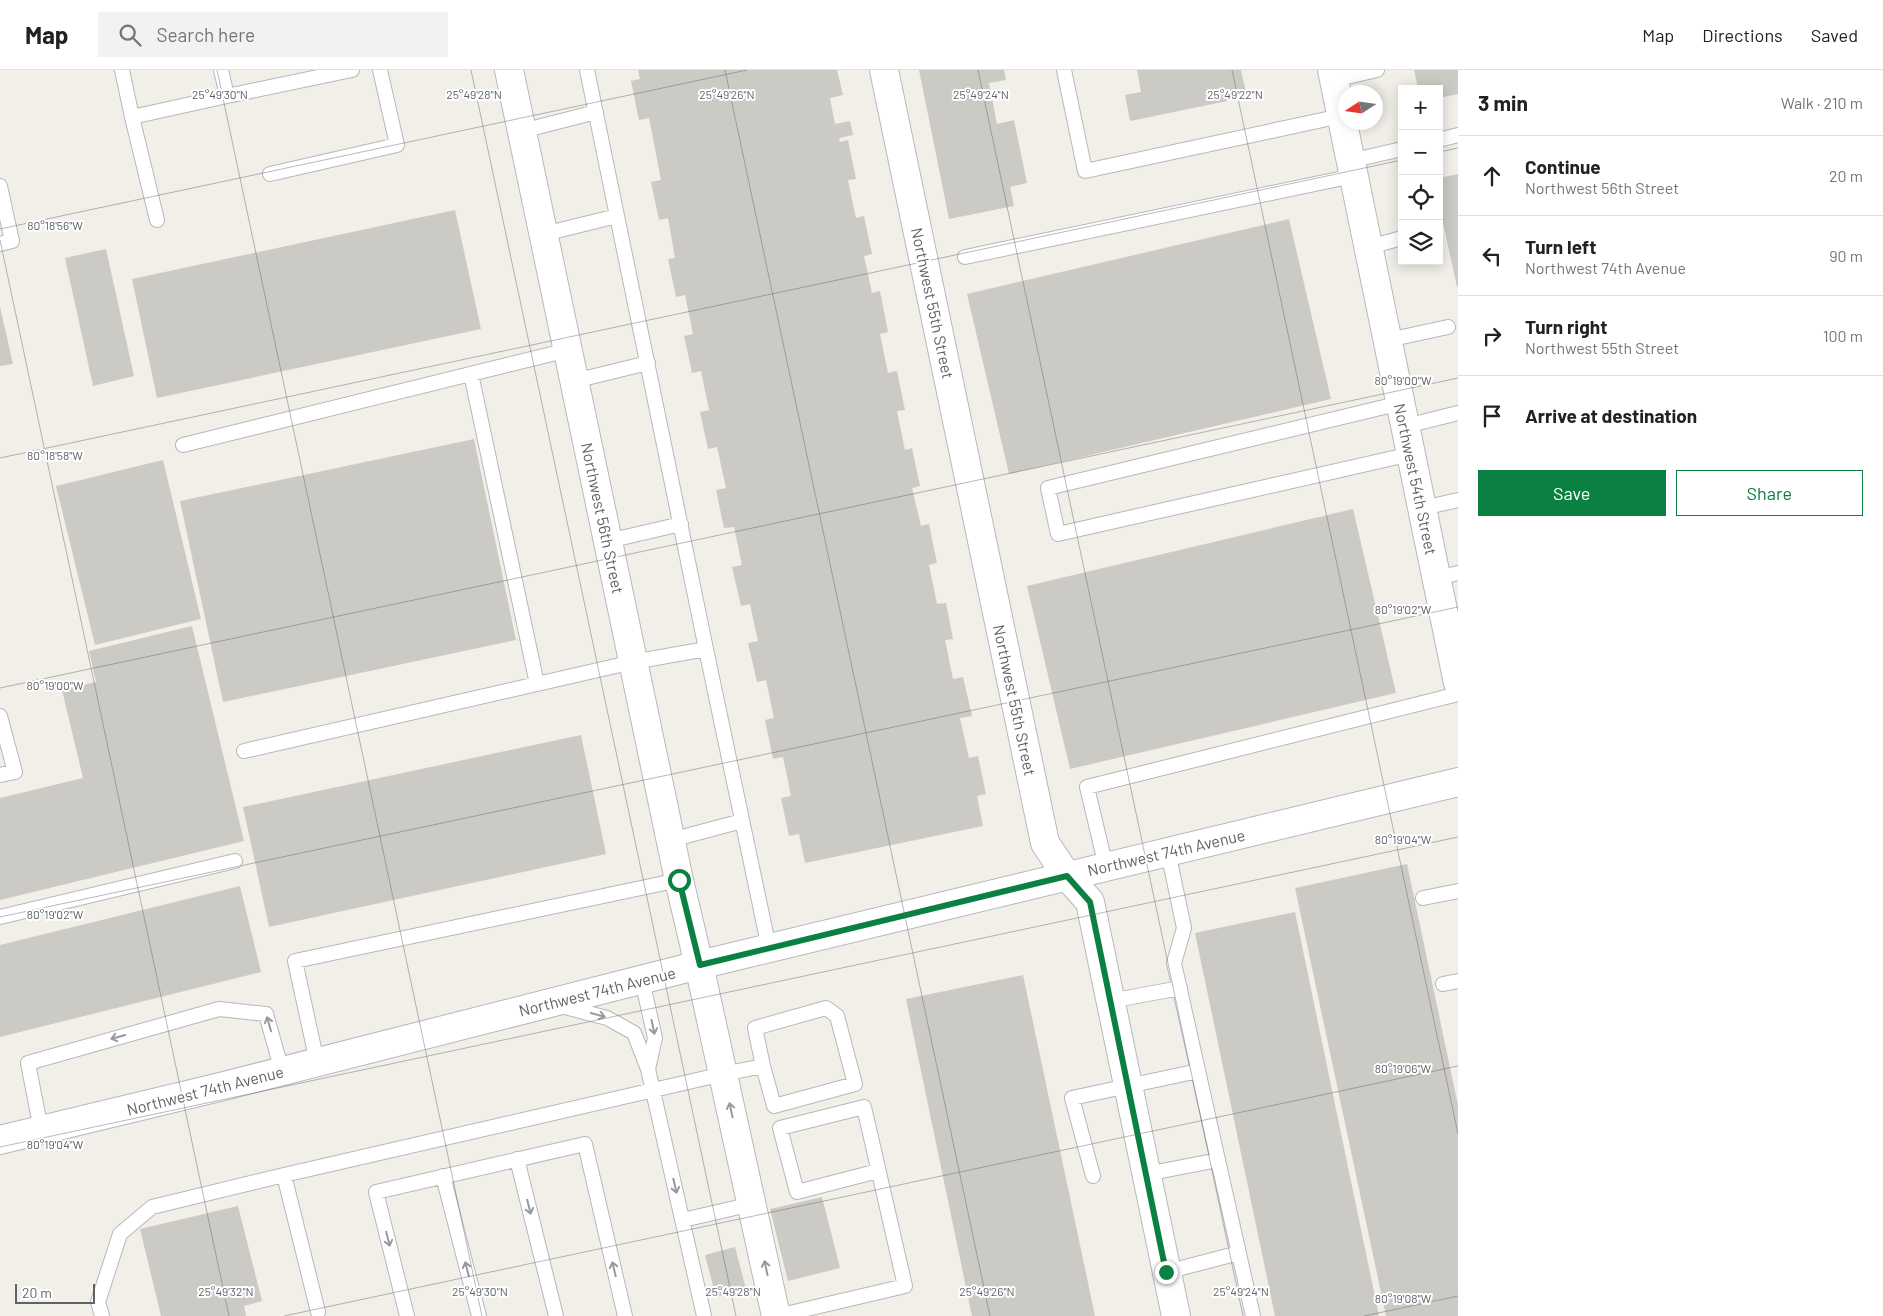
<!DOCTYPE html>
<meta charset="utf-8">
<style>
body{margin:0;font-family:Barlow,sans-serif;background:#f2f2f2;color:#222}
.controls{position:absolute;right:15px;top:15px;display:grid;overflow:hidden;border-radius:0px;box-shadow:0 2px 12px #0003}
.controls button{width:45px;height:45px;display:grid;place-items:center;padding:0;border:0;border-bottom:1px solid #e0e0e0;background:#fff;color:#222;font:25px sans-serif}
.compass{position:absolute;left:1338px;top:15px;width:45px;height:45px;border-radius:50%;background:#fff;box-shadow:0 2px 12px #0003;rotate:258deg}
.scale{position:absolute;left:15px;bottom:12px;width:80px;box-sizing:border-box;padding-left:5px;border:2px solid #5f6368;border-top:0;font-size:14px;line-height:18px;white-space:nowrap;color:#5f6368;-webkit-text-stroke:4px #fff;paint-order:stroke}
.stop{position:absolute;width:15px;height:15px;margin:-11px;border:4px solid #0b8043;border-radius:50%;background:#fff}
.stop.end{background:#0b8043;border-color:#fff;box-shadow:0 1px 5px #0008}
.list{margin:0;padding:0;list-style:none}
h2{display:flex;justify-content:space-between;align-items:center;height:65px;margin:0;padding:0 20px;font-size:21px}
h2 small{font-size:16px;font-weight:400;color:#767676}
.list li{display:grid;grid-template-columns:32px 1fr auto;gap:15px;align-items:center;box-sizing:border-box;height:80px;padding:0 20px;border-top:1px solid #e0e0e0}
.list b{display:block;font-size:19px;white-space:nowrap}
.list p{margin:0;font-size:16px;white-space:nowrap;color:#767676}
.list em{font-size:16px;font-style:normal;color:#767676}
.actions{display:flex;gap:10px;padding:15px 20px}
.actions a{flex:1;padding:11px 0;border:1px solid #0b8043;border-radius:0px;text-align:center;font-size:18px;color:#0b8043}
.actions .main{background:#0b8043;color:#fff}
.icon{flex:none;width:28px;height:28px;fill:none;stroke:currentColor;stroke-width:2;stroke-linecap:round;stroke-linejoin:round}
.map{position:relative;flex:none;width:1458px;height:1246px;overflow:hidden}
header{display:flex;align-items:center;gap:30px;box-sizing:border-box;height:70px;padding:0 25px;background:#fff;border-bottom:1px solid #e0e0e0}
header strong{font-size:24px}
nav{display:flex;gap:28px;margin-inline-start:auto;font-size:18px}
.search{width:350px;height:45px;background:#f2f2f2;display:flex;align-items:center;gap:12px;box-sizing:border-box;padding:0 18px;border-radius:0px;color:#767676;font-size:19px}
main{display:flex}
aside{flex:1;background:#fff}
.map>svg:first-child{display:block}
.building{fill:#cccac5}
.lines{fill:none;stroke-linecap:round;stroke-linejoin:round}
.service-casing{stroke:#b5b8bc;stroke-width:16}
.minor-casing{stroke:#b5b8bc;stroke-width:30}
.tertiary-casing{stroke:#b5b8bc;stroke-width:30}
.service{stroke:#fff;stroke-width:14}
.minor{stroke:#fff;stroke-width:28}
.tertiary{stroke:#fff;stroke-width:28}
.oneway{stroke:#979a9d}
.route{stroke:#0b8043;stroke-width:6}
.ticks{fill:none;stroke:#5f6368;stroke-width:1;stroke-opacity:0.45}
.labels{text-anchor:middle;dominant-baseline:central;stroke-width:4;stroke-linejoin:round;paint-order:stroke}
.street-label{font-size:16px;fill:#5f6368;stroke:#fff}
.ticks-label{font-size:12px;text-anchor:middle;fill:#5f6368;stroke:#fff;stroke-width:4;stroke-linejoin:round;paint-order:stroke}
</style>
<header>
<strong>Map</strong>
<div class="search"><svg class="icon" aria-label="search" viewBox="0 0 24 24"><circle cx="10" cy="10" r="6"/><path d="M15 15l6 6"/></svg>Search here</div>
<nav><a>Map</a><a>Directions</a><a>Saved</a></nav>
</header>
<main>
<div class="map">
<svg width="1458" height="1246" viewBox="0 0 1458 1246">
<rect width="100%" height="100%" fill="#f1efe8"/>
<!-- building -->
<path class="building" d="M638,0h199l6,25 -13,3 5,26 15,-3 3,14 -14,3 1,4 8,-2 8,39 -8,1 8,38 8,-2 8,38 -8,2 8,37 8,-2 8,41 -8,2 8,39 9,-2 8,39 -8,1 8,39 7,-2 8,38 -8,2 9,38 8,-2 8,39 -8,2 8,39 9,-1 7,36 -8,1 8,39 10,-2 9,39 -12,2 9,40 9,-2 8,38 -9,2 6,30 -178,37 -6,-29 -10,2 -8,-38 10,-2 -8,-39 -10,2 -8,-39 9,-2 -8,-38 -9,2 -9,-39 10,-2 -8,-37 -9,2 -9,-39 10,-2 -8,-38 -10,1 -8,-38 10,-2 -9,-41 -9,2 -8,-37 9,-2 -8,-39 -9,2 -8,-37 9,-2 -8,-39 -9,2 -8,-38 7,-1 -7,-40 -9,2 -8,-38 10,-2 -12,-62 -10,2 -8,-39 9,-2z
M919,0h85l2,10 -17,3 8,41 17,-4 13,63 -17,4 4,19 -65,13z
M1137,0h104l6,27 -117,24 -5,-26 16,-3z
M1414,0h44v24l-19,4v-9h-21z
M1458,104v113h-1l-18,-83v-26z
M455,140l26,119 -324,69 -25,-119z
M1289,149l42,180 -322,75 -42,-180z
M106,179l28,127 -41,10 -28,-128z
M0,237l13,57 -13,2z
M474,369l42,201 -293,62 -43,-201z
M163,390l38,159 -106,26 -39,-159z
M1353,439l43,184 -326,76 -43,-183z
M192,556l52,215 -244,59v-102l83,-20 -21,-88 34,-8 -7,-31z
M581,665l25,119 -337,73 -26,-120z
M1407,794l51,241v211h-72l-91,-428z
M240,816l21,86 -261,65v-92z
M1295,842l84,404h-104l-80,-383z
M1023,905l72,341h-123l-66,-317z
M822,1127l18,71 -52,13 -18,-72z
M238,1136l24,95 -18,5 2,10h-85l-21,-87z
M735,1177l11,42 -30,8 -11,-42z"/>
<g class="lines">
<!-- service casing -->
<g class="service-casing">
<path id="service" d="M122,0l10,47 95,-21
M221,0l6,26 125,-26
M587,0l119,579 63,299
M1064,0l21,101 256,-55
M1334,10l43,-10
M132,47l25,103
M522,61l74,-19
M1439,70l19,-5
M1350,91l52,-12
M270,104l127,-29 -17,-75
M0,116l12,55 -12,3
M544,164l73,-18
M1369,177l33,-9
M965,187l388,-81
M1388,270l60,-13
M471,304l66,310
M574,311l74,-18
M1401,333l-353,85 10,46 353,-80
M1406,356l52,-13
M183,375l385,-95
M1423,438l35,-8
M608,471l73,-17
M1437,508l21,-5
M0,646l15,56 -15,3
M244,681l389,-89 73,-13
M671,770l71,-19
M1168,782l16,76 -10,35 44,197
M1106,797l-19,-80 371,-93
M1423,828l35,-7
M0,847l235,-56
M642,910l13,58 -7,31 56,247
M1443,914l15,-3
M1110,931l70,-13
M561,936l46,12 27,15 14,36
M317,992l-22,-101 384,-81
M41,1060l-13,-67 191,-54 47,5 16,57
M517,1089l39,157
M1146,1104l72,-14 35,156
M443,1106l36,140
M1093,1106l-21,-78 126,-27
M683,1150l69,-16
M1166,1202l73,-19
M318,1242l-34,-137 439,-101 40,-8 -8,-38 71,-20 11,8 18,68 -81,22 -11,-40
M102,1246l-4,-14 22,-68 32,-27 132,-32
M407,1246l-31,-124 209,-48 40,172
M777,1246l128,-30 -41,-179 -84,21 17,64 81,-21"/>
</g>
<!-- minor casing -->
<g class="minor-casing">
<path id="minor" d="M509,0l170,810 20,85 77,351
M884,0l161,773 22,33 23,26 86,414
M1332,0l126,613"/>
</g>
<!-- tertiary casing -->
<g class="tertiary-casing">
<path id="tertiary" d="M0,1070l220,-53 479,-122 759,-183"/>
</g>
<!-- service -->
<use href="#service" class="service"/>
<!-- minor -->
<use href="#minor" class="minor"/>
<!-- tertiary -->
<use href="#tertiary" class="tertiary"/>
</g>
<!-- one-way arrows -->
<defs><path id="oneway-shaft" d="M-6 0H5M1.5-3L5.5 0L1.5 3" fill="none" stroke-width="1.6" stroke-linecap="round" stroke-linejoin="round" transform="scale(1.25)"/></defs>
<g class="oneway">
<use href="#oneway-shaft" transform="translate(598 945) rotate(15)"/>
<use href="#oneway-shaft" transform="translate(269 954) rotate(-106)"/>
<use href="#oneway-shaft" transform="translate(653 957) rotate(78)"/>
<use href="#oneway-shaft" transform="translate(118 967) rotate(164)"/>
<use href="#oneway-shaft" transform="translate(731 1040) rotate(-102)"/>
<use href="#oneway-shaft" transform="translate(675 1116) rotate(77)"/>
<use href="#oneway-shaft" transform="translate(529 1137) rotate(76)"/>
<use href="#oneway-shaft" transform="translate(388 1169) rotate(76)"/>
<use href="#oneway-shaft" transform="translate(766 1198) rotate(-102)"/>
<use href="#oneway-shaft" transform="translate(467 1199) rotate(-104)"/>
<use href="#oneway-shaft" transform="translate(614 1199) rotate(-103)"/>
</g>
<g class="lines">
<!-- route -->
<path class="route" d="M679,810l21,85 367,-89 23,26 76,370"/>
</g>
<!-- ticks -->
<path class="ticks" d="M217,0l265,1246M471,0l265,1246M725,0l265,1246M978,0l265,1246M1232,0l226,1064M1439,82l19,-4M0,159l747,-159M0,170l229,1076M0,388l1402,-298M0,618l1458,-310M0,847l1458,-310M0,1077l1458,-310M284,1246l1174,-250M1364,1246l94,-20"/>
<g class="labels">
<!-- street labels -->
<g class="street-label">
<text transform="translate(933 233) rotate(78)">Northwest 55th Street</text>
<text transform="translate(1416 409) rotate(78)">Northwest 54th Street</text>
<text transform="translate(603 448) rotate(78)">Northwest 56th Street</text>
<text transform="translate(1015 630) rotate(78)">Northwest 55th Street</text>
<text transform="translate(1166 782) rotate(-13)">Northwest 74th Avenue</text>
<text transform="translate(597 921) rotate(-14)">Northwest 74th Avenue</text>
<text transform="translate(205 1020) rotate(-14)">Northwest 74th Avenue</text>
</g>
</g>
<g class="ticks-label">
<text x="220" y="29">25°49'30"N</text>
<text x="474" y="29">25°49'28"N</text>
<text x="727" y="29">25°49'26"N</text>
<text x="981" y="29">25°49'24"N</text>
<text x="1235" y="29">25°49'22"N</text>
<text x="55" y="160">80°18'56"W</text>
<text x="1403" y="315">80°19'00"W</text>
<text x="55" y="390">80°18'58"W</text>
<text x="1403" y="544">80°19'02"W</text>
<text x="55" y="620">80°19'00"W</text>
<text x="1403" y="774">80°19'04"W</text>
<text x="55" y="849">80°19'02"W</text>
<text x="1403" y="1003">80°19'06"W</text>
<text x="55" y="1079">80°19'04"W</text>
<text x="226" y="1226">25°49'32"N</text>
<text x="480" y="1226">25°49'30"N</text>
<text x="733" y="1226">25°49'28"N</text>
<text x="987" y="1226">25°49'26"N</text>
<text x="1241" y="1226">25°49'24"N</text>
<text x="1403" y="1233">80°19'08"W</text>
</g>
</svg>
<div class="controls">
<button>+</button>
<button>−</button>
<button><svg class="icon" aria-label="locate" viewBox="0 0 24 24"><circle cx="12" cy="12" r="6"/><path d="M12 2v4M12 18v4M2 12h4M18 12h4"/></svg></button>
<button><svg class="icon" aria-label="layers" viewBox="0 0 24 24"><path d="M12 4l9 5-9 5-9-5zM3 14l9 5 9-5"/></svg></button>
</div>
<svg class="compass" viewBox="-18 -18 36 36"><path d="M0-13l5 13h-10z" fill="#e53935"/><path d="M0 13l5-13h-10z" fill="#767676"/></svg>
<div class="scale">20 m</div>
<div class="stop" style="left:679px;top:810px"></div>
<div class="stop end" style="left:1166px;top:1202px"></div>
</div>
<aside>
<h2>3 min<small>Walk · 210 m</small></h2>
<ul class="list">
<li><svg class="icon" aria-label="ahead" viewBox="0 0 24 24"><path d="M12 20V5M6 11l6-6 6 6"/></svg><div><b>Continue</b><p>Northwest 56th Street</p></div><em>20 m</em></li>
<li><svg class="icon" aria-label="left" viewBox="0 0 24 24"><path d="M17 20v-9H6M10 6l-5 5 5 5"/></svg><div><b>Turn left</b><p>Northwest 74th Avenue</p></div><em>90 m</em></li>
<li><svg class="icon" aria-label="right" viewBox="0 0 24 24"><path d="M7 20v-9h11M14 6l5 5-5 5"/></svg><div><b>Turn right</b><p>Northwest 55th Street</p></div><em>100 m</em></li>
<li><svg class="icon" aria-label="arrive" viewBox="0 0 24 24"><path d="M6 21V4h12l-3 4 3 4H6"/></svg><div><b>Arrive at destination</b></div></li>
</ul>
<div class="actions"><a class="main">Save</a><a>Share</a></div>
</aside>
</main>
